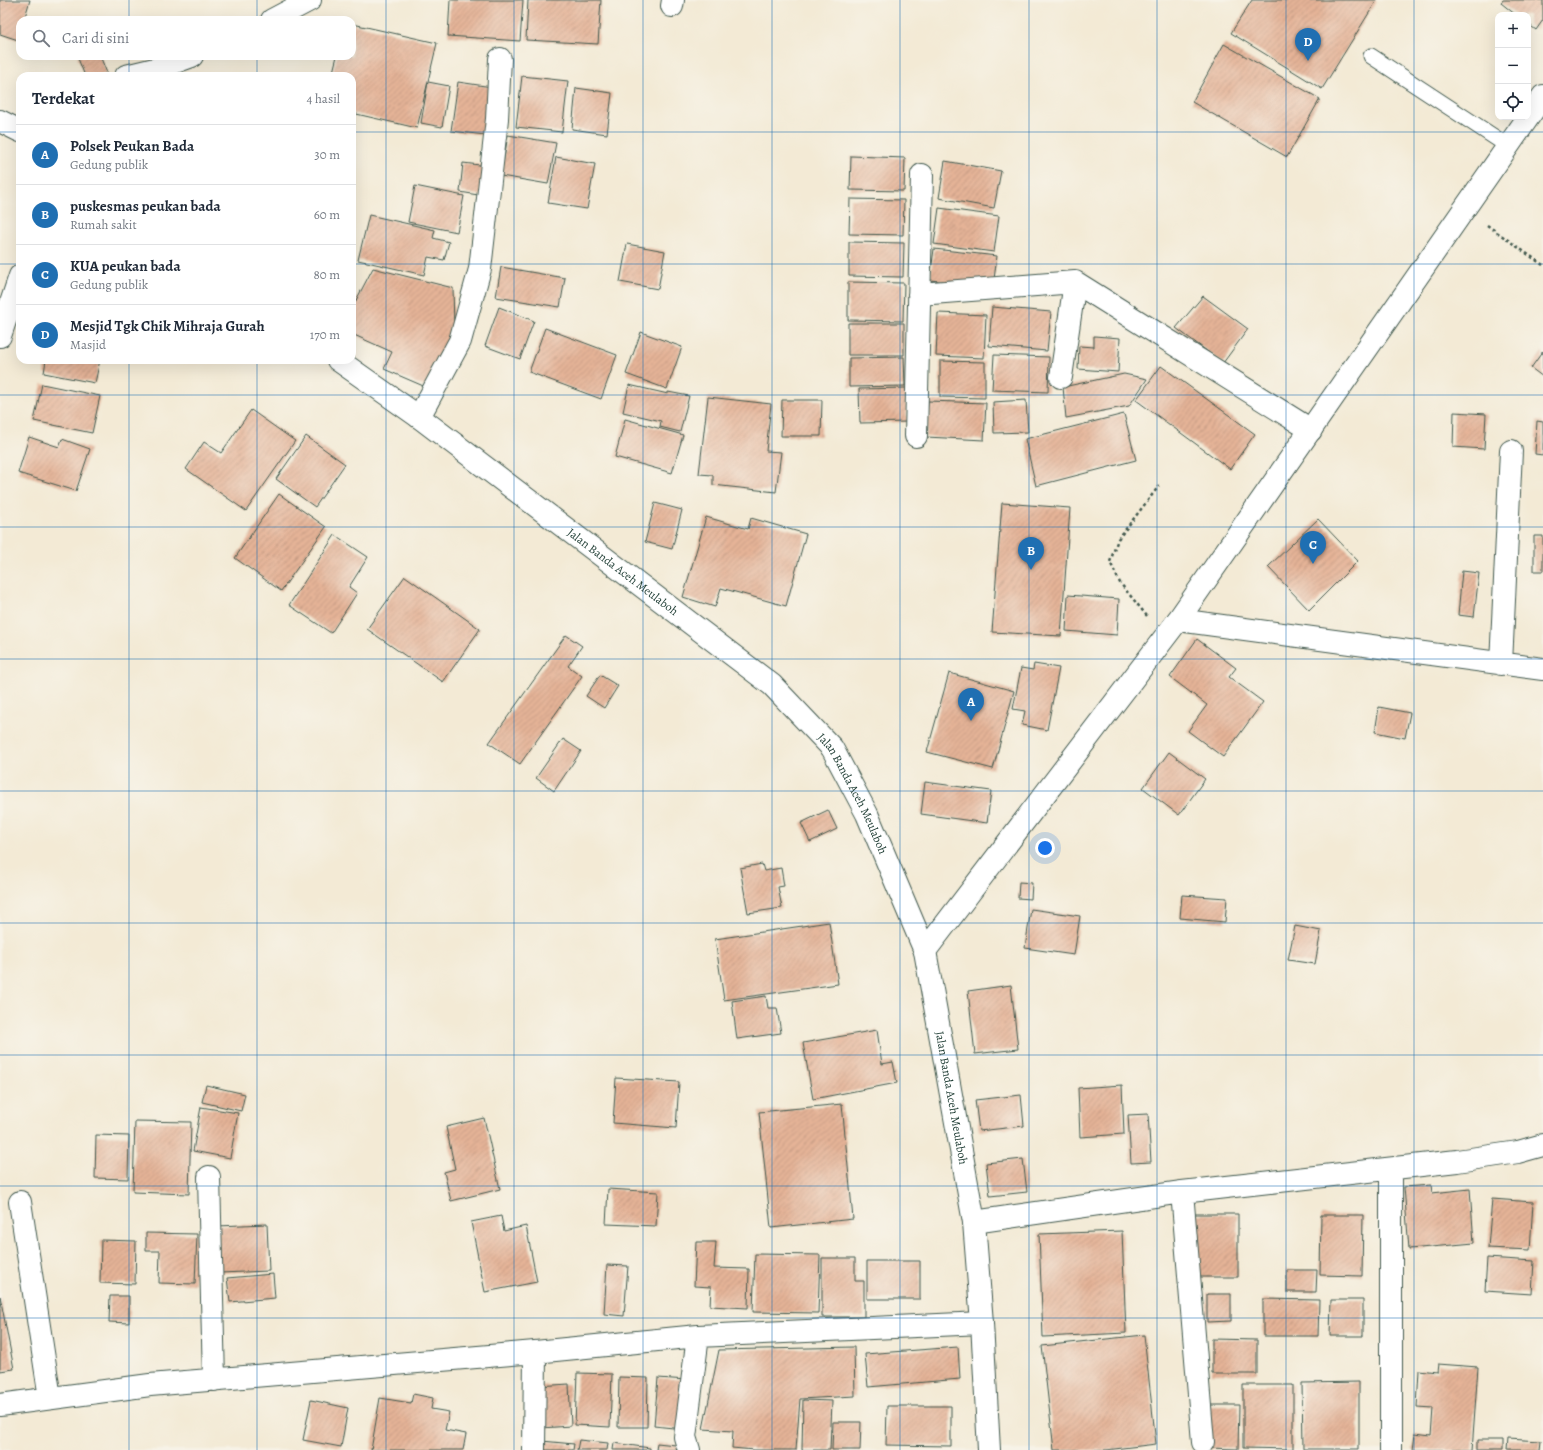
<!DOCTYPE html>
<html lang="id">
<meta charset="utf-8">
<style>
body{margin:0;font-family:Alegreya,serif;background:#f2f2f3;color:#1f2937}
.controls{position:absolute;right:12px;top:12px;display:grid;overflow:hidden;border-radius:8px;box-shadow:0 4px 16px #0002}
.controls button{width:36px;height:36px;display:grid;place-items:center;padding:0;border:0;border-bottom:1px solid #e0e1e3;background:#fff;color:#1f2937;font:20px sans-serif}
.you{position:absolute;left:1045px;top:848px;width:14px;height:14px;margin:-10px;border:3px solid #fff;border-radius:50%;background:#1a73e8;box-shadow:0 0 0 6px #1a73e833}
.badge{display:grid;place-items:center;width:26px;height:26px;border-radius:50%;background:#1f6fb2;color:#fff;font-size:13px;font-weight:700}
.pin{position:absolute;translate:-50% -33px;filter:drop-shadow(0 1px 2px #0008)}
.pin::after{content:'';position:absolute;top:21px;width:14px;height:12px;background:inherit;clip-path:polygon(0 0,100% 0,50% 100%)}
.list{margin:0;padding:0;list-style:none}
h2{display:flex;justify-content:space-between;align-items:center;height:52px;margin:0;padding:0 16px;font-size:17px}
h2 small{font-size:13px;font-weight:400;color:#747a83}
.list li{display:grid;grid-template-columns:26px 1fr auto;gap:12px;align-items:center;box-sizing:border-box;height:60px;padding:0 16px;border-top:1px solid #e0e1e3}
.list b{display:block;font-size:15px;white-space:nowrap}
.list p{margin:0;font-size:13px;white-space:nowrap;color:#747a83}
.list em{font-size:13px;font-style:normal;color:#747a83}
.icon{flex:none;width:22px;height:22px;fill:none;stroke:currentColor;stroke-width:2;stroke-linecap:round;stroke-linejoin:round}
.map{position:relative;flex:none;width:1543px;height:1450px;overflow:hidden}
.search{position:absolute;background:#fff;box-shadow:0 4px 16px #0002;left:16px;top:16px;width:340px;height:44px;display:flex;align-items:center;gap:10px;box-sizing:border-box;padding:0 14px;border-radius:12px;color:#747a83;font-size:15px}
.panel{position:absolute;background:#fff;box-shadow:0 4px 16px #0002;left:16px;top:72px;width:340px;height:292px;border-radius:12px}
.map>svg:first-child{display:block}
.building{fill:url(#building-hatch)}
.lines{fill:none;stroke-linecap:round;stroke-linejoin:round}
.service-casing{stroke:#3f574c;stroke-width:17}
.minor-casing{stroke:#3f574c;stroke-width:24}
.tertiary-casing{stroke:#3f574c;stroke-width:24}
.trunk-casing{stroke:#3f574c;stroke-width:24}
.path{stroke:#3f574c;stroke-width:2.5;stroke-dasharray:3 3;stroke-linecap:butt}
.service{stroke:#fff;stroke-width:15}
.minor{stroke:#fff;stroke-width:22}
.tertiary{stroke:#fff;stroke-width:22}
.trunk{stroke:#fff;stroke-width:22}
.grid{fill:none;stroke:#1f6fb2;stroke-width:1;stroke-opacity:0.55}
.labels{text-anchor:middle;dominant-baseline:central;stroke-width:3;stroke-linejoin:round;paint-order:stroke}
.street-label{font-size:12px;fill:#1f3d34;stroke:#f7f3e8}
</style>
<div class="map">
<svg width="1543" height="1450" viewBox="0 0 1543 1450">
<defs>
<pattern id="building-hatch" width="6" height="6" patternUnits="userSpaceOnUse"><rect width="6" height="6" fill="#e5b397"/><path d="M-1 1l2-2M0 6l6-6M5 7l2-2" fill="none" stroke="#b9937c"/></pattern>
</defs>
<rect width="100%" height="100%" fill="#f7f3e8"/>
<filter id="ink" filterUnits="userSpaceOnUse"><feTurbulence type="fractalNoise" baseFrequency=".025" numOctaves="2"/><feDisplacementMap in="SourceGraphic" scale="8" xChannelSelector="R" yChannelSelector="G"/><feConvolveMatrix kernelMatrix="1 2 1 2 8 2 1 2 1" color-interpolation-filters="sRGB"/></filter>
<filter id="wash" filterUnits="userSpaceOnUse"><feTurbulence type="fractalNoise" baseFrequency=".012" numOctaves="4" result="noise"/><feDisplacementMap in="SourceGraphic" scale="16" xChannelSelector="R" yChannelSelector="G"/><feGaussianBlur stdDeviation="0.9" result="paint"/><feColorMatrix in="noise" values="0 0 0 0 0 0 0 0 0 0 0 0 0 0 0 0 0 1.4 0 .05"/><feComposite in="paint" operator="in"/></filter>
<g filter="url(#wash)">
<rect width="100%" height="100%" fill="#f3ead5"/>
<g id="blocks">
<!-- building -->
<path class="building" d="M0,0h30l-6,20h-4v13l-2,7 -18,-6z
M450,0h73l-3,41 -72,-5z
M528,0h73l-3,44 -72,-4z
M1252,0h125l-55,89 -91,-56z
M1503,0h40v20l-7,10 -8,-6v-9h-12l-15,-12z
M353,24l84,19 -20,85 -65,-15v-37h-20l5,-20h15v-25z
M1224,44l96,55 -33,58 -95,-55z
M77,56h23l7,17 -9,3h-13z
M522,76l46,5 -6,51 -46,-5z
M428,82l21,4 -7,41 -21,-4z
M458,82l34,5 -7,48 -34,-4z
M576,88l36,5 -5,41 -35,-5z
M508,135l48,8 -8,41 -47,-8z
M851,156l54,2 -1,33 -54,-1z
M556,157l39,7 -8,45 -39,-6z
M945,161l56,10 -7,37 -55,-10z
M463,163l25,3 -4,30 -24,-4z
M415,186l49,10 -7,36 -49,-10z
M850,199l54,1 -1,35 -54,-1z
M939,208l60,8 -5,36 -60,-8z
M369,215l66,15 -2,8 16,4 -5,18 -16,-3 -4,18 -66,-15z
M849,242l55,1 -1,34 -54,-1z
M627,244l38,7 -7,38 -38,-7z
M934,249l63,7 -4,31 -63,-7z
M501,267l64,11 -5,29 -64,-10z
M373,268l80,20 1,39 -26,61 -44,-19 8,-17 -40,-18v-26z
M848,282l56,1 -1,38 -55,-1z
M1203,296l45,33 -25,34 -47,-35z
M499,307l35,14 -14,38 -35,-13z
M992,307l59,5 -4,39 -58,-5z
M938,313l48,2 -2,43 -48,-2z
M848,323h56v32h-56z
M545,328l72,27 -16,44 -72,-27z
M641,332l41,15 -15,42 -41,-15z
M1094,336l26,2 -2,34 -40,-3 1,-23 15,1z
M1543,351v26l-12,-9z
M994,355l55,2 -1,35 -56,-2z
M904,357l1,29 -56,1v-29z
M46,360h54l-5,23 -51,-10z
M940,361l45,1v36l-45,-1z
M1161,366l94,68 -25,35 -94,-69z
M1124,374l23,5 -18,27 -63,12 -3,-31z
M42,384l58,12 -8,37 -58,-12z
M629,385l39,9v-2l21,4 -9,36 -20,-5 1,-6 -38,-9z
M906,388l1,34 -47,1 -1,-34z
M708,397l63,7 -5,47 15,1 -5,40 -63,-7v-10l-14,-1z
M782,400h40l-1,36h-40z
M1026,400l2,32 -34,1 -1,-31z
M928,401l58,2 -2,37 -58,-3z
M251,410l44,31 -49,70 -60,-42 18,-27 17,11z
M1454,412l32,2 -2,35 -31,-2z
M1124,414l12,46 -100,26 -11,-47z
M625,419l58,16 -11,38 -57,-16z
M1537,421l6,1v33l-8,-1z
M306,436l39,28 -30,43 -39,-28z
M29,437l30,10 3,-8 28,10 -14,42 -58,-18z
M279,494l47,33 -45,64 -46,-33z
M655,503l27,7 -10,39 -27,-7z
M1002,503l68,5 -9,128 -69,-4z
M706,517l42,12 3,-11 55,16 -20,72 -65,-18 -6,19 -32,-10z
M1318,519l40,42 -49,49 -41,-43z
M335,535l33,22 -19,30 8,6 -26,40 -42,-28z
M1534,536h9v35h-9z
M1462,571l17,2 -5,44 -16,-2z
M405,576l75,53 -37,53 -76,-53z
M1068,595l51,4 -2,36 -51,-4z
M566,635l16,11 -14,20 14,10 -62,88 -31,-21z
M1197,639l39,29 -7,9 34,25 -40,55 -35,-26 19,-26 -37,-28z
M1034,664l25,4 -12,62 -25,-5 3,-14 -12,-2 8,-41 12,2z
M949,673l65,18 -21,78 -66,-17z
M600,675l18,11 -14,22 -18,-12z
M1379,707l31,6 -5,25 -30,-6z
M563,739l18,12 -27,40 -18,-13z
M1169,752l36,27 -26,36 -36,-27z
M925,782l66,9 -4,32 -66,-9z
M828,810l9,19 -27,13 -9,-19z
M762,864l2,7 17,-3 3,18 -6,1 4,21 -34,5 -8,-45z
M1019,882l13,1 -1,16 -13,-1z
M1182,895l45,3 -2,24 -45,-4z
M1031,909l49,7 -6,39 -49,-7z
M829,922l9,62 -114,16 -9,-61z
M1295,926l26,5 -6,33 -27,-4z
M1011,985l7,64 -43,5 -7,-63z
M766,996l2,12h9l4,25 -44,6 -5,-38z
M877,1030l5,34 11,-2 4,21 -84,16 -10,-56z
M616,1078l63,4 -3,46 -63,-5z
M206,1085l39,9 -4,17 -39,-9z
M1122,1085l2,49 -44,3 -2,-49z
M1021,1095l3,31 -45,5 -4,-31z
M842,1104l11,115 -82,9 -12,-116z
M201,1107l37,6 -8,45 -37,-7z
M1148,1114l3,48 -20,1 -3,-48z
M484,1118l16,71 -49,12 -7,-29 11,-3 -9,-42z
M135,1121l56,1 -2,72 -56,-2z
M96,1135l33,1 -1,43 -33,-1z
M1023,1159l4,33 -37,4 -4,-33z
M1431,1185l1,8 38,-4 4,54 -65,6 -5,-62z
M608,1189l50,3 -2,34 -50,-2z
M1492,1199l41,3 -3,48 -42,-2z
M1191,1214h47v63h-47z
M1321,1215h42l-1,61 -42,-1z
M501,1216l3,15 22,-5 11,56 -52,10 -14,-70z
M267,1224l2,47 -49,2 -3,-47z
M1122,1231l4,102 -83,4 -4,-103z
M146,1233l51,1 -2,50 -36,-1 1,-32h-14z
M101,1240l35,1 -1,43 -35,-1z
M696,1242h20l-2,26 35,1 -1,39 -38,-2 1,-19 -17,-1z
M755,1254l65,1 -2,58 -65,-1z
M822,1258h33v23h9v36h-42z
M1487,1258l47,3 -2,33 -47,-3z
M867,1261h53v38h-53z
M607,1265l21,1 -4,50 -20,-2z
M1287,1270h30l-1,22h-29z
M273,1274l2,24 -45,4 -3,-24z
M1207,1294h24v27l-24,1z
M0,1296l14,73 -14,2z
M110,1296h19v27l-20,-1z
M1263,1299l56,1 -1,36h-55z
M1331,1300h32v36h-33z
M1144,1335l12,109 -50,6h-52l-12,-104z
M1212,1339l45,1v34h-45z
M854,1347l1,49 -55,3 -4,51h-42l-22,-2 1,-17 -30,-2 16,-79z
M958,1347l2,32 -92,8 -3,-33z
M1438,1364l40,3 -6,83h-59l2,-16 16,2 2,-28 -16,-1 2,-37 18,2z
M577,1373l35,1 -2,53 -35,-2z
M619,1377l29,1 -1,49h-29z
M658,1378l29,2 -4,49 -29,-3z
M1359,1382v67h-56l-1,-66z
M569,1384l2,42 -30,2 -2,-42z
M1243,1385h50v64l-50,-1z
M413,1394l20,4 -2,11 18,3 -4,18 21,4 -3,16h-92l9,-52 31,5z
M311,1400l37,8 -7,39 -38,-7z
M803,1400l29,1 -2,49h-28z
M1209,1405h30l-1,44 -30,-1z
M887,1406h64v40l-65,-1z
M833,1422h28l-1,28h-28z
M1508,1439l33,2 -1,9h-33z
M579,1440l29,3 -1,7h-30z
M1478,1440h25v10h-25z
M542,1441l32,3 -1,6h-32z
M614,1443l36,5v2h-37z
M657,1443l28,3v4h-29z"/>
</g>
</g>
<g filter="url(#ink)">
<use href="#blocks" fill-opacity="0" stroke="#3f574c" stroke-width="1"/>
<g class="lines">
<!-- service casing -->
<g class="service-casing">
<path id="service" d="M1371,56l137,90"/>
</g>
<!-- minor casing -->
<g class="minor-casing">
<path id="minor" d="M672,6l1,-6
M272,20l38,-20
M126,76l33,-8 33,-12
M919,294l156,-12 236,148
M0,336l20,-60
M1061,377l14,-95
M419,417l41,-76 20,-72 17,-150 3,-60
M916,436l6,-261
M1178,620l365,49
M1501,664l10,-213
M209,1177l5,203
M1182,1192l21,250
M20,1202l30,196
M974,1222l208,-30 275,-31 61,-9 25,-7
M0,1405l150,-20 385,-33 163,-16 284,-13
M534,1450l1,-98
M689,1450l-4,-13 13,-101
M1391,1450v-281"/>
</g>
<!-- tertiary casing -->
<g class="tertiary-casing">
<path id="tertiary" d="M925,951l253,-331 365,-524"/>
</g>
<!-- trunk casing -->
<g class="trunk-casing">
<g id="trunk">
<path d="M0,121l20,10"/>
<path id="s1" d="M338,360l81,57 353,268 60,63 35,66 58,137 49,271 8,101 7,127"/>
</g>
</g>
<!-- path -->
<path class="path" d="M1487,225l56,40
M1147,616l-27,-33 -10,-21 8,-23 41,-53"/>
<!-- service -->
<use href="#service" class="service"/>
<!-- minor -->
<use href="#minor" class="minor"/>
<!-- tertiary -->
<use href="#tertiary" class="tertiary"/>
<!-- trunk -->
<use href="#trunk" class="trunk"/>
</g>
</g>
<!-- grid -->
<path class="grid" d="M129,0v20M257,0v20M386,0v1450M514,0v1450M643,0v1450M772,0v1450M900,0v1450M1029,0v1450M1157,0v1450M1286,0v1450M1414,0v1450M129,56v20M257,56v20M0,132h20M352,132h1191M0,264h20M352,264h1191M129,360v1090M257,360v1090M0,395h1543M0,527h1543M0,659h1543M0,791h1543M0,923h1543M0,1055h1543M0,1186h1543M0,1318h1543"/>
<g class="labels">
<!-- street labels -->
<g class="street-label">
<text stroke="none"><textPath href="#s1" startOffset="355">Jalan Banda Aceh Meulaboh</textPath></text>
<text stroke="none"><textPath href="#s1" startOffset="679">Jalan Banda Aceh Meulaboh</textPath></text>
<text stroke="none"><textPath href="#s1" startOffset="1002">Jalan Banda Aceh Meulaboh</textPath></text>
</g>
</g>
</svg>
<div class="controls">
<button>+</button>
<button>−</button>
<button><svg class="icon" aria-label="locate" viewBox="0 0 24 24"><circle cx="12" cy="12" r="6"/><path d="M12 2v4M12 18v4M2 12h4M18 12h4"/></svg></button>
</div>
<div class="you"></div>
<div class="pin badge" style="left:971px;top:721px">A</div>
<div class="pin badge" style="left:1031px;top:570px">B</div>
<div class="pin badge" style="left:1313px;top:564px">C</div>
<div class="pin badge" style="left:1308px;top:61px">D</div>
<div class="search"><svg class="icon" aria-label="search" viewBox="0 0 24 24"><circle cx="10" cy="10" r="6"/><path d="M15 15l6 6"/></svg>Cari di sini</div>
<section class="panel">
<h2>Terdekat<small>4 hasil</small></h2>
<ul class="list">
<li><span class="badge">A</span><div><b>Polsek Peukan Bada</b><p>Gedung publik</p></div><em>30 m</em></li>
<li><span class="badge">B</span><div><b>puskesmas peukan bada</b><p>Rumah sakit</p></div><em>60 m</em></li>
<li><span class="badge">C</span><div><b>KUA peukan bada</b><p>Gedung publik</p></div><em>80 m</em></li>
<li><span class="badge">D</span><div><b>Mesjid Tgk Chik Mihraja Gurah</b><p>Masjid</p></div><em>170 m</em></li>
</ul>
</section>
</div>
